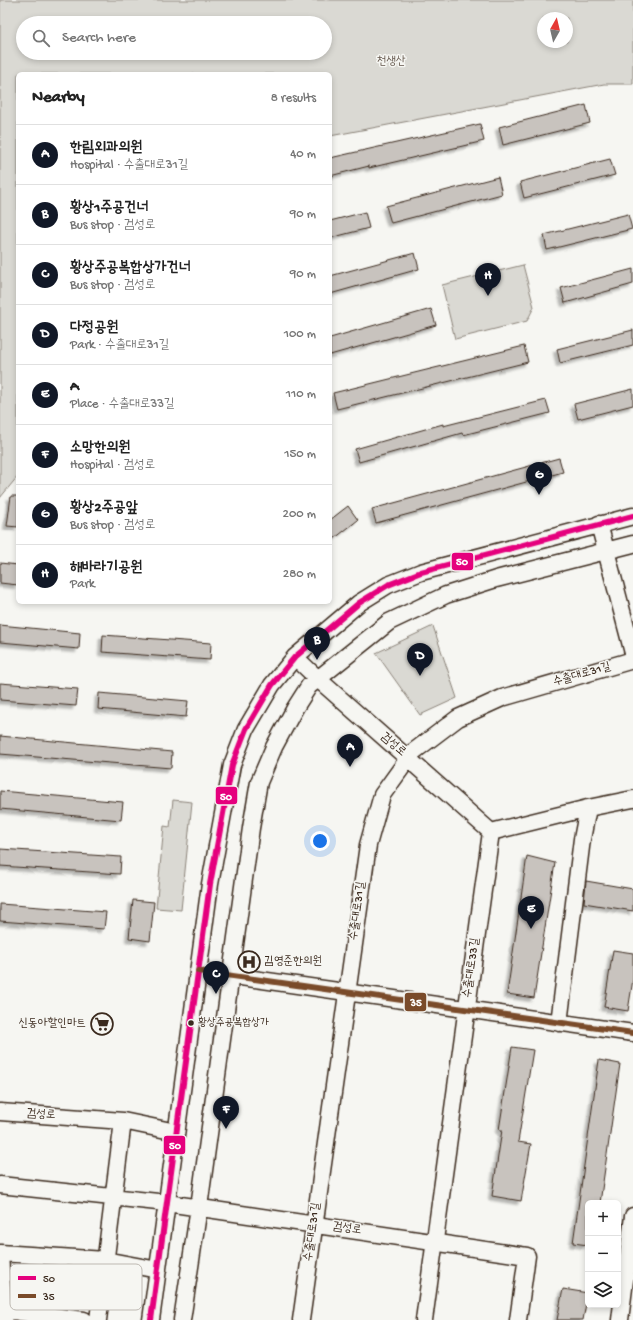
<!DOCTYPE html>
<meta charset="utf-8">
<style>
body{margin:0;font-family:"Gochi Hand","Poor Story",sans-serif;background:#f6f6f6;color:#222}
.controls{position:absolute;right:12px;bottom:12px;display:grid;overflow:hidden;border-radius:6px;box-shadow:0 2px 6px #0003}
.controls button{width:36px;height:36px;display:grid;place-items:center;padding:0;border:0;border-bottom:1px solid #e0e0e0;background:#fff;color:#222;font:20px sans-serif}
.compass{position:absolute;left:537px;top:12px;width:36px;height:36px;border-radius:50%;background:#fff;box-shadow:0 2px 6px #0003;rotate:8deg}
.you{position:absolute;left:320px;top:841px;width:14px;height:14px;margin:-10px;border:3px solid #fff;border-radius:50%;background:#1a73e8;box-shadow:0 0 0 6px #1a73e833}
.badge{display:grid;place-items:center;width:26px;height:26px;border-radius:50%;background:#111827;color:#fff;font-size:13px;font-weight:700}
.pin{position:absolute;translate:-50% -33px;filter:drop-shadow(0 1px 2px #0008)}
.pin::after{content:'';position:absolute;top:21px;width:14px;height:12px;background:inherit;clip-path:polygon(0 0,100% 0,50% 100%)}
.list{margin:0;padding:0;list-style:none}
h2{display:flex;justify-content:space-between;align-items:center;height:52px;margin:0;padding:0 16px;font-size:17px}
h2 small{font-size:13px;font-weight:400;color:#767676}
.list li{display:grid;grid-template-columns:26px 1fr auto;gap:12px;align-items:center;box-sizing:border-box;height:60px;padding:0 16px;border-top:1px solid #e0e0e0}
.list b{display:block;font-size:15px;white-space:nowrap}
.list p{margin:0;font-size:13px;white-space:nowrap;color:#767676}
.list em{font-size:13px;font-style:normal;color:#767676}
.icon{flex:none;width:22px;height:22px;fill:none;stroke:currentColor;stroke-width:2;stroke-linecap:round;stroke-linejoin:round}
.map{position:relative;flex:none;width:633px;height:1320px;overflow:hidden}
.search{position:absolute;background:#fff;box-shadow:0 2px 6px #0003;left:16px;top:16px;width:316px;height:44px;display:flex;align-items:center;gap:10px;box-sizing:border-box;padding:0 14px;border-radius:22px;color:#767676;font-size:15px}
.panel{position:absolute;background:#fff;box-shadow:0 2px 6px #0003;left:16px;top:72px;width:316px;height:532px;border-radius:6px}
.map>svg:first-child{display:block}
.green{fill:#dad9d3;stroke:#8a8278;fill-rule:evenodd}
.building{fill:#c8c3be;stroke:#3b2a1e;filter:url(#shadow)}
.lines{fill:none;stroke-linecap:round;stroke-linejoin:round}
.minor-casing{stroke:#3b2a1e;stroke-width:19}
.minor{stroke:#f6f6f2;stroke-width:16}
.bus-1-casing{stroke:#f6f6f2;stroke-width:9}
.bus-2-casing{stroke:#f6f6f2;stroke-width:9}
.bus-1{stroke:#e5007d;stroke-width:6}
.bus-2{stroke:#7a4b2a;stroke-width:6}
.bus-dot{fill:#3b2a1e;stroke:#f6f6f2;stroke-width:1.5}
.labels{text-anchor:middle;dominant-baseline:central;stroke-width:3;stroke-linejoin:round;paint-order:stroke}
.bus-label{font-size:11px;fill:#3b2a1e;stroke:#f6f6f2;text-anchor:start}
.park-label{font-size:12px;fill:#63564b;stroke:#f6f6f2}
.street-label{font-size:12px;fill:#3b2a1e;stroke:#f6f6f2}
.poi-label{font-size:12px;fill:#3b2a1e;stroke:#f6f6f2;text-anchor:start}
.key{fill:#f6f6f2;stroke:#beb9b2;stroke-width:1}
.key-label{font-size:11px;fill:#3b2a1e}
.line-badge{stroke:#f6f6f2;stroke-width:1.5}
.badge-label{font-size:11px;text-anchor:middle;font-weight:bold;fill:#fff}
</style>
<div class="map">
<svg width="633" height="1320" viewBox="0 0 633 1320">
<defs>
<filter id="shadow"><feDropShadow dx="-3.5" dy="3.5" stdDeviation="1" flood-color="#0004"/></filter>
</defs>
<rect width="100%" height="100%" fill="#f6f6f2"/>
<filter id="ink" filterUnits="userSpaceOnUse"><feTurbulence type="fractalNoise" baseFrequency=".025" numOctaves="2"/><feDisplacementMap in="SourceGraphic" scale="8" xChannelSelector="R" yChannelSelector="G"/><feConvolveMatrix kernelMatrix="1 2 1 2 8 2 1 2 1" color-interpolation-filters="sRGB"/></filter>
<g filter="url(#ink)">
<!-- green -->
<path class="green" d="M0,0h633v84h-29l-274,52v-62h-312v402l-18,22zM543,18h24v24h-24zM23,23h302v30h-302z
M523,265l11,42 -7,14 -72,18 -13,-54z
M433,626l24,72 -37,17 -44,-62z
M173,800l19,2 -11,108 -25,-2 8,-82 6,1z"/>
<!-- building -->
<path class="building" d="M586,105l4,18 -87,22 -4,-18z
M480,124l4,17 -115,27v-2l-39,10v-18z
M610,159l5,16 -91,23 -4,-16z
M498,177l4,17 -111,29 -5,-17z
M365,212l4,16 -39,10v-17z
M628,214l4,15 -85,21 -3,-15z
M415,253l4,16 -89,25v-18z
M633,269v15l-68,19 -4,-15z
M431,309l5,16 -106,30v-17z
M633,330v15l-73,18 -3,-14z
M524,346l4,16 -191,47 -4,-16z
M633,389v16l-55,14 -4,-15z
M546,400l4,13 -87,22 -1,-2 -103,29 -4,-13 88,-25v2z
M559,458l4,14 -187,51 -4,-14z
M11,496h7v31l-11,-1z
M348,506l10,14 -28,22v-22z
M0,563l18,2v20l-18,-2z
M0,625l80,8 -1,16 -79,-7z
M103,635l108,8 -1,17 -108,-8z
M0,683l78,6 -2,17 -76,-6z
M99,693l89,8 -2,16 -88,-8z
M0,736l172,16 -1,16 -171,-14z
M0,791l123,11 -2,18 -121,-11z
M0,849l121,8 -1,17 -120,-8z
M527,856l28,7 -21,135 -27,-4z
M586,881l47,8v22l-49,-8z
M133,900l21,2 -4,39 -21,-3z
M0,904l106,8 -2,17 -104,-8z
M613,950l20,3v26l-5,32 -24,-4z
M512,1047l21,3 -15,92 13,2 -10,57 -29,-5 10,-66h-3z
M599,1060l21,4 -20,139h-12v42l-15,-2z
M563,1289l25,4 -5,27h-26z"/>
<g class="lines">
<!-- minor casing -->
<g class="minor-casing">
<path id="minor" d="M599,524l34,129
M295,657l23,22 173,153
M491,832l97,-24 45,-9
M198,971l435,62
M559,1023l23,-184 6,-31
M0,1112l123,9 53,11
M0,1185l167,18 360,53 -9,64
M0,1253l105,7 53,10
M0,1253l4,67
M4,1310l80,10
M98,1320l25,-199
M151,1320l59,-436 22,-119 14,-36 26,-44 23,-28 64,-54 29,-18 33,-13 212,-56
M182,1320l17,-113 52,-379 8,-46 15,-35 21,-39 14,-22 80,-64 57,-27 50,-16 137,-35
M301,1320l67,-475 14,-50 31,-43 45,-34 44,-20 131,-38
M424,1320l67,-488
M620,1320l13,-104"/>
</g>
<!-- minor -->
<use href="#minor" class="minor"/>
<!-- bus-1 casing -->
<g class="bus-1-casing">
<path id="bus-1" d="M151,1320l59,-436 22,-119 14,-36 26,-44 23,-28 64,-54 29,-18 33,-13 212,-56"/>
</g>
<!-- bus-2 casing -->
<g class="bus-2-casing">
<path id="bus-2" d="M198,971l435,62"/>
</g>
<!-- bus-1 -->
<use href="#bus-1" class="bus-1"/>
<!-- bus-2 -->
<use href="#bus-2" class="bus-2"/>
</g>
</g>
<!-- icons -->
<defs>
<g id="hospital-ring" transform="scale(1.15)"><circle r="9.5" fill="#f6f6f2" stroke="#3b2a1e" stroke-width="1.5"/><path d="M-5-5h3v3.5h4V-5h3V5h-3V1.5h-4V5h-3Z" fill="#3b2a1e"/></g>
<g id="supermarket-ring" transform="scale(1.15)"><circle r="9.5" fill="#f6f6f2" stroke="#3b2a1e" stroke-width="1.5"/><path d="M-6-5.5h2.5l.6 2H6L4.5 2H-2.5L-4.4-4H-6ZM-1.5 3.2a1.3 1.3 0 1 0 .1 0ZM3 3.2a1.3 1.3 0 1 0 .1 0Z" fill="#3b2a1e"/></g>
</defs>
<g fill-rule="evenodd">
<use href="#hospital-ring" x="249" y="962"/>
<use href="#supermarket-ring" x="102" y="1024"/>
</g>
<!-- markers -->
<circle class="bus-dot" cx="191" cy="1023" r="3.5"/>
<g class="labels">
<!-- bus labels -->
<g class="bus-label">
<text x="198" y="1023">황상주공복합상가</text>
</g>
<!-- park labels -->
<g class="park-label">
<text x="391" y="62">천생산</text>
</g>
<!-- street labels -->
<g class="street-label">
<text transform="translate(582 675) rotate(-16)">수출대로31길</text>
<text transform="translate(393 745) rotate(41)">검성로</text>
<text transform="translate(358 911) rotate(-82)">수출대로31길</text>
<text transform="translate(472 968) rotate(-82)">수출대로33길</text>
<text transform="translate(41 1115) rotate(4)">검성로</text>
<text transform="translate(347 1229) rotate(8)">검성로</text>
<text transform="translate(313 1232) rotate(-82)">수출대로31길</text>
</g>
<!-- poi labels -->
<g class="poi-label">
<text x="264" y="962">김영준한의원</text>
<text x="86" y="1024" text-anchor="end">신동아할인마트</text>
</g>
</g>
<!-- legend -->
<rect x="10" y="1264" width="132" height="46" rx="6" class="key"/>
<rect x="18" y="1276" width="18" height="4" fill="#e5007d"/>
<rect x="18" y="1294" width="18" height="4" fill="#7a4b2a"/>
<g class="key-label">
<text x="43" y="1282">50</text>
<text x="43" y="1300">35</text>
</g>
<g class="line-badge">
<rect x="451" y="552" width="23" height="19" rx="4" fill="#e5007d"/>
<rect x="215" y="786" width="23" height="19" rx="4" fill="#e5007d"/>
<rect x="404" y="992" width="23" height="20" rx="4" fill="#7a4b2a"/>
<rect x="163" y="1135" width="23" height="20" rx="4" fill="#e5007d"/>
</g>
<g class="badge-label">
<text x="462" y="565">50</text>
<text x="226" y="800">50</text>
<text x="416" y="1006">35</text>
<text x="175" y="1149">50</text>
</g>
</svg>
<div class="controls">
<button>+</button>
<button>−</button>
<button><svg class="icon" aria-label="layers" viewBox="0 0 24 24"><path d="M12 4l9 5-9 5-9-5zM3 14l9 5 9-5"/></svg></button>
</div>
<svg class="compass" viewBox="-18 -18 36 36"><path d="M0-13l5 13h-10z" fill="#e53935"/><path d="M0 13l5-13h-10z" fill="#767676"/></svg>
<div class="you"></div>
<div class="pin badge" style="left:350px;top:767px">A</div>
<div class="pin badge" style="left:317px;top:660px">B</div>
<div class="pin badge" style="left:216px;top:994px">C</div>
<div class="pin badge" style="left:420px;top:676px">D</div>
<div class="pin badge" style="left:531px;top:929px">E</div>
<div class="pin badge" style="left:226px;top:1129px">F</div>
<div class="pin badge" style="left:539px;top:495px">G</div>
<div class="pin badge" style="left:488px;top:296px">H</div>
<div class="search"><svg class="icon" aria-label="search" viewBox="0 0 24 24"><circle cx="10" cy="10" r="6"/><path d="M15 15l6 6"/></svg>Search here</div>
<section class="panel">
<h2>Nearby<small>8 results</small></h2>
<ul class="list">
<li><span class="badge">A</span><div><b>한림외과의원</b><p>Hospital · 수출대로31길</p></div><em>40 m</em></li>
<li><span class="badge">B</span><div><b>황상1주공건너</b><p>Bus stop · 검성로</p></div><em>90 m</em></li>
<li><span class="badge">C</span><div><b>황상주공복합상가건너</b><p>Bus stop · 검성로</p></div><em>90 m</em></li>
<li><span class="badge">D</span><div><b>다정공원</b><p>Park · 수출대로31길</p></div><em>100 m</em></li>
<li><span class="badge">E</span><div><b>A</b><p>Place · 수출대로33길</p></div><em>110 m</em></li>
<li><span class="badge">F</span><div><b>소망한의원</b><p>Hospital · 검성로</p></div><em>150 m</em></li>
<li><span class="badge">G</span><div><b>황상2주공앞</b><p>Bus stop · 검성로</p></div><em>200 m</em></li>
<li><span class="badge">H</span><div><b>해바라기공원</b><p>Park</p></div><em>280 m</em></li>
</ul>
</section>
</div>
